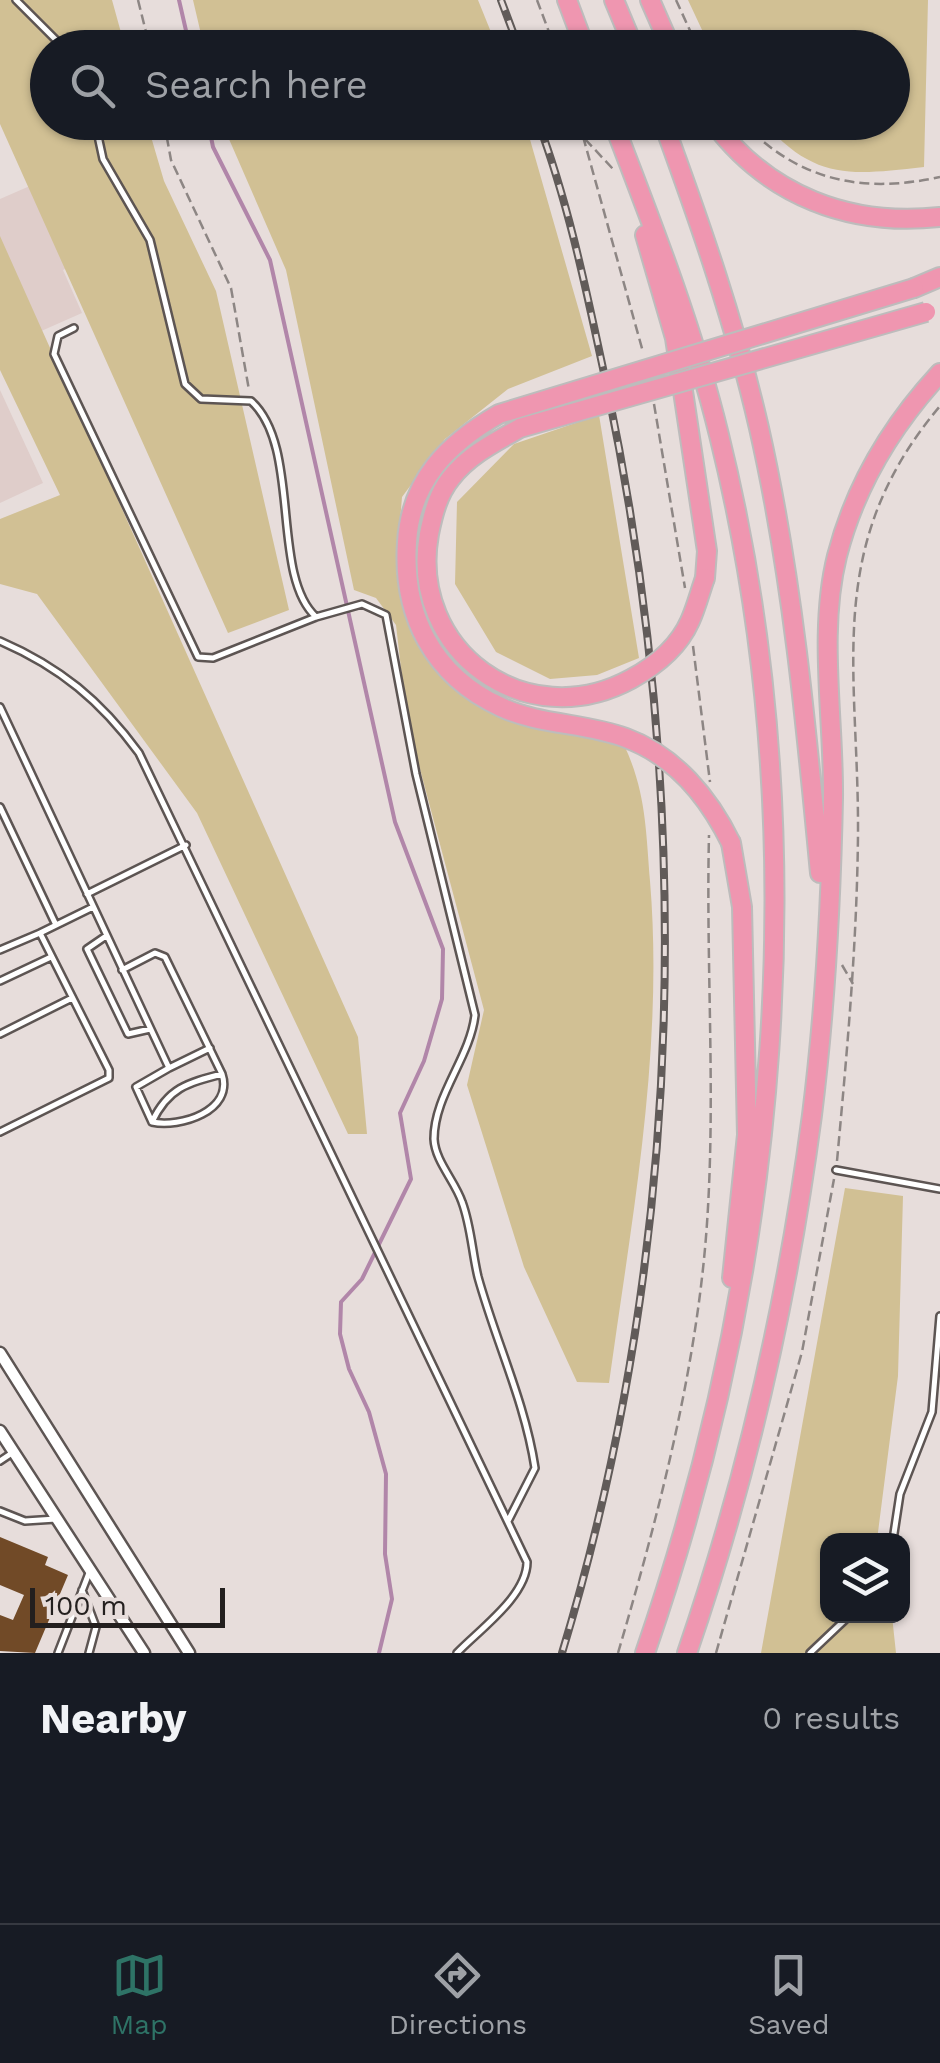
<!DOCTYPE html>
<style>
body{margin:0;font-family:"Work Sans",sans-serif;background:#242831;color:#f1f3f6}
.controls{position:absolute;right:30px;bottom:30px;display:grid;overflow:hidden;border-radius:20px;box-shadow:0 2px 8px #0004}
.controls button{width:90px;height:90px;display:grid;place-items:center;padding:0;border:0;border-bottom:2px solid #363941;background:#171b24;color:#f1f3f6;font:50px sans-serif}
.scale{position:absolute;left:30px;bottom:25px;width:195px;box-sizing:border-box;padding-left:10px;border:5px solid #231f1e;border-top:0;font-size:28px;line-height:35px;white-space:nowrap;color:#231f1e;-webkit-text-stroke:8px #e7dddb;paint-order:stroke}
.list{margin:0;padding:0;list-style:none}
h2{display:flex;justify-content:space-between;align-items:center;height:130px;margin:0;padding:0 40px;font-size:42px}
h2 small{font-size:32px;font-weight:400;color:#9ea1a6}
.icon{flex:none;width:55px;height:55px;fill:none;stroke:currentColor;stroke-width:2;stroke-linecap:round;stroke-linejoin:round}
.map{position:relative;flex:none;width:940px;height:1653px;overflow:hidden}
.search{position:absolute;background:#171b24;box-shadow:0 2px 8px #0004;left:30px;right:30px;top:30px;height:110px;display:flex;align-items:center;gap:25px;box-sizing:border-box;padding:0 35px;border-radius:55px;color:#9ea1a6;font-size:38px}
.sheet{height:270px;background:#171b24}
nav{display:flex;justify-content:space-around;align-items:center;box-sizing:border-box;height:140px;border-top:2px solid #363941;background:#171b24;font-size:28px;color:#9ea1a6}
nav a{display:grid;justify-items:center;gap:5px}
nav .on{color:#2e7366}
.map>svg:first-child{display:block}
.built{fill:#dfcdca}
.green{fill:#d1c094}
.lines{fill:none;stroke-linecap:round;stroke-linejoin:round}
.stream{stroke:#b186a9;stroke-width:4}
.building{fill:#714a27}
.service-casing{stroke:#5d5553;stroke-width:10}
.minor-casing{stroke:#5d5553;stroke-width:15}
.trunk-casing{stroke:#bdbcbc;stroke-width:22}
.path{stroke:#8d8684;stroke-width:2.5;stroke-dasharray:10 5;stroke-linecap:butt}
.service{stroke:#fff;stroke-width:5}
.minor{stroke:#fff;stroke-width:10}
.trunk{stroke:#ef96b0;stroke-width:18}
.rail-casing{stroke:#615b59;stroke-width:8}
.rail{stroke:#e7dddb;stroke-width:4;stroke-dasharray:11;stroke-linecap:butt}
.trunk-bridge-casing{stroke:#bdbcbc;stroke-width:22;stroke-linecap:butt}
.trunk-bridge{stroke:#ef96b0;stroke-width:18}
</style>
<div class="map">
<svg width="940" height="1653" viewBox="0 0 940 1653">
<rect width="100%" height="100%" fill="#e7dddb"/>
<!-- built -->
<path class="built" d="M39,182l37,82 -13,6 19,43 -43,19 -39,-86v-47z
M0,390l43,93 -43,20z"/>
<!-- green -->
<path class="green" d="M0,0h112l13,47 -77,1v74l99,1 17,58 52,110 73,319 -61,23 -228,-509z
M193,0h285l19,47h-293z
M688,0h240l-4,167c-73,8 -108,14 -160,-44l128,-1v-74l-182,-1z
M525,122l67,234 -84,33 -63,50 -43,58 -6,74 16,64 31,41 56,40 126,31c21,46 21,84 25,134 14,168 -18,336 -41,502l-32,-1 -53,-115 -57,-182 17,-75 -77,-290 -11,-95 -20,-27 -22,-8 -68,-320 -64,-147z
M0,236l358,801 9,97h-19l-151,-321 -160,-219 -37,-10v-65l60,-24 -60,-125z
M599,415l40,243 -42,17 -47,4 -54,-27 -41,-68 2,-82 57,-58z
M845,1188l58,8 -5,180 -21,164h-49v76h64l4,37h-135z"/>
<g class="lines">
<!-- stream -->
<path class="stream" d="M179,0l11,48
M208,122l5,25 57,113 125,562 48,127 -1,50 -18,62 -24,52 11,66 -49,100 -21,23 -1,32 9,35 20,43 17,62 -1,80 7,45 -13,54"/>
</g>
<!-- building -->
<path class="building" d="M0,1537l48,20 -3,8 23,10 -33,78 -35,-2v-36l13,5 11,-25 -24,-10z"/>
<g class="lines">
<!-- service casing -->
<g class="service-casing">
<path id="service" d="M16,0l48,48
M95,122l8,37 47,81 35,144 16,15 50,2c51,46 19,174 65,216
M74,328l-16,8 -4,18 144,303 15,1 103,-41 46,-13 24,11 30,159 59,241c-5,43 -41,80 -41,124 1,22 21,42 28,63 9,24 10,50 16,75 18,65 47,125 57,191l-27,53
M0,641c60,26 101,60 139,112l388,809c0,34 -48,68 -70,91
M0,707l169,361 41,-20
M0,807l56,118
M87,894l99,-49
M106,936l-19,13 41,85 22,-5
M0,950l40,-17
M122,970l33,-17 10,4 57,117c12,37 -42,54 -70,48l-16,-35 33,-19
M0,981l51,-24
M0,1034l72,-36
M152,1122c16,-34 35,-39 70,-48
M0,1132l109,-54v-8l-69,-137 53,-26
M836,1170l104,19
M0,1461l12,-8
M0,1511l25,10 31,-2
M893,1540l7,-46 32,-82 8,-96
M82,1590l14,37 -7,26
M58,1653l31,-80
M810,1653l39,-37"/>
</g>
<!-- minor casing -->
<g class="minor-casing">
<path id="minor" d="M0,1353l189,300
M0,1431l144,222"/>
</g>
<!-- trunk casing -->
<g class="trunk-casing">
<path id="trunk" d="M567,0l18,48
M614,0l20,48
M650,0l21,48
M613,122c40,104 80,206 106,313 99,400 60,831 -74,1218
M663,122c37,101 72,201 96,306 33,146 47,296 61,445
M713,122c55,74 137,105 227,95
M645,235l30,103 32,213 -2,27
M914,288l26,-11
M731,843l11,64 5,228 -15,143
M687,1653c60,-174 101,-356 125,-538 13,-104 19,-213 21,-317 1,-78 -15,-166 4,-242 18,-70 55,-131 103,-183"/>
</g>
<!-- path -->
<path class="path" d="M138,0l12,48
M537,0l18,48
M676,0l22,48
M164,122l7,38 60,128 18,102
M579,122l64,230
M742,122c57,59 120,72 198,55
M585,139l28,30
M654,404l31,184
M693,646l17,136
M842,965l11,19
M837,1161c10,-109 20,-217 21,-327 1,-165 -36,-288 82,-428
M618,1653c42,-143 82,-296 90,-446 7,-124 -2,-248 1,-372
M716,1653l86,-301 32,-173"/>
<!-- service -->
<use href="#service" class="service"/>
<!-- minor -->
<use href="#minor" class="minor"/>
<!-- trunk -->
<use href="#trunk" class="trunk"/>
<!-- rail casing -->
<g class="rail-casing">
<path id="rail" d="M501,0l18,48
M538,122c32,85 50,177 69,265 87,417 79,857 -45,1266"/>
</g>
<!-- rail -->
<use href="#rail" class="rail"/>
<!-- trunk-bridge casing -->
<g class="trunk-bridge-casing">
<path id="trunk-bridge" d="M705,578c-5,14 -9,30 -15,43 -12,27 -35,45 -59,58 -105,57 -223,-28 -202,-145 4,-20 9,-40 22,-56 18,-23 44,-36 69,-50l406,-116
M731,843c-22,-45 -56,-87 -105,-105 -39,-15 -87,-13 -125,-31 -68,-31 -99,-92 -94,-165 4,-62 40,-98 92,-128l415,-126"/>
</g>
<!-- trunk-bridge -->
<use href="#trunk-bridge" class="trunk-bridge"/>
</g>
</svg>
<div class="controls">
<button><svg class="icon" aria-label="layers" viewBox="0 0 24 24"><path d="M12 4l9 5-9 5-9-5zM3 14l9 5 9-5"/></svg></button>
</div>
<div class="scale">100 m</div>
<div class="search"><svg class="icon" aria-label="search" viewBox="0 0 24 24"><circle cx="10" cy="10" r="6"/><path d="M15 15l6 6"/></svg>Search here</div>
</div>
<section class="sheet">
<h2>Nearby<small>0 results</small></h2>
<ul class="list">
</ul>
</section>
<nav>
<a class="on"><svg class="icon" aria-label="map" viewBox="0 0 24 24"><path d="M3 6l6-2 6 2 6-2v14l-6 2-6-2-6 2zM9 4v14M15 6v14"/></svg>Map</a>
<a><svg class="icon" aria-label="directions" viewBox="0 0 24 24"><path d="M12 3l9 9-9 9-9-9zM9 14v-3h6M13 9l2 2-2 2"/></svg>Directions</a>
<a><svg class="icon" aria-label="saved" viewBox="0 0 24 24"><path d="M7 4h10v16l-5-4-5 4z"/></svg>Saved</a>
</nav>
